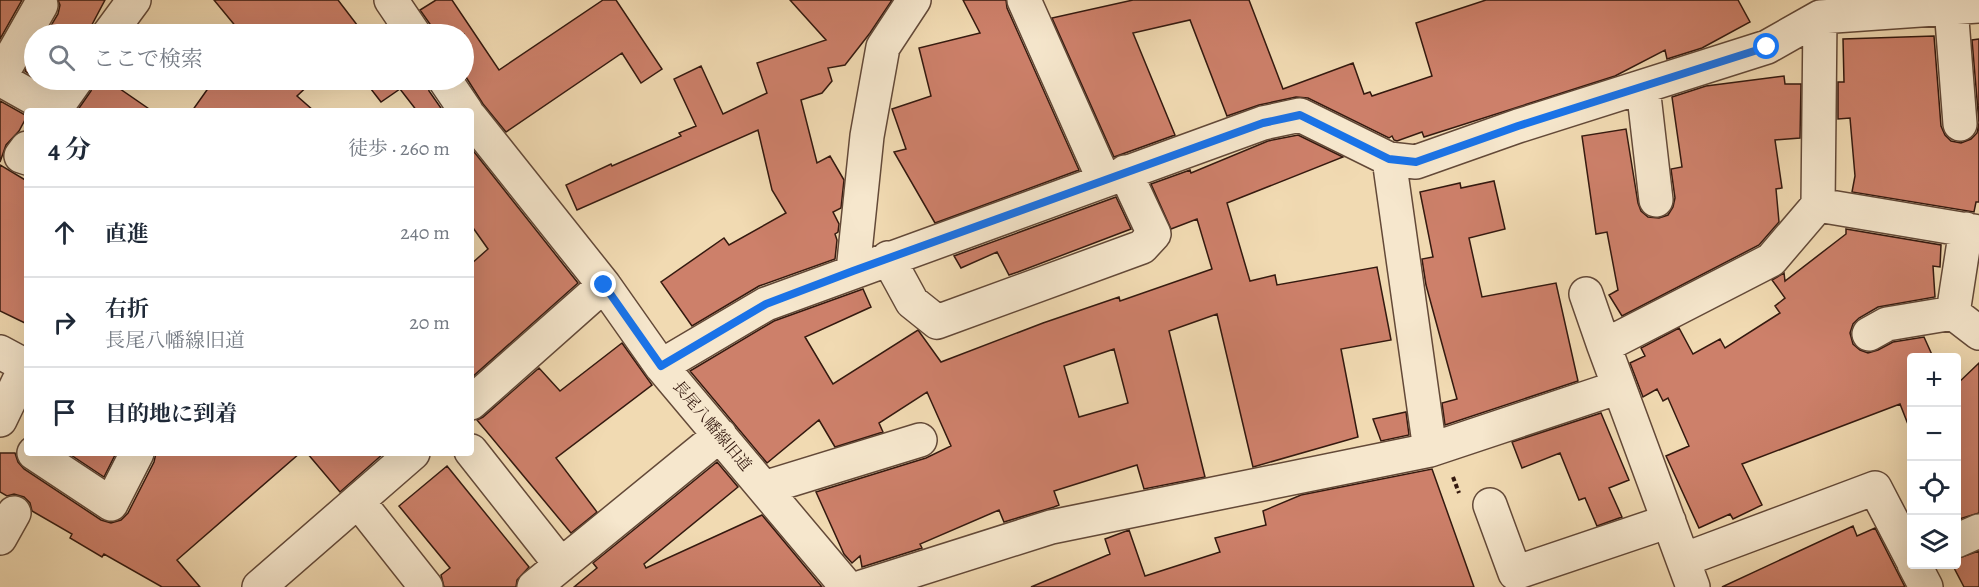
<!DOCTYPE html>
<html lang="ja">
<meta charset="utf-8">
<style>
body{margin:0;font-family:Alegreya,"Noto Serif JP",serif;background:#f2f2f3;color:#1f2937}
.controls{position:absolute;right:18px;bottom:18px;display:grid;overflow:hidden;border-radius:6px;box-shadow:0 6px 24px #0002}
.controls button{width:54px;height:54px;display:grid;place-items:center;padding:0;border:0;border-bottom:2px solid #e0e1e3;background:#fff;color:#1f2937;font:30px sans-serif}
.stop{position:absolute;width:18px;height:18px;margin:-14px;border:4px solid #1a73e8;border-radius:50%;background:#fff}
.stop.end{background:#1a73e8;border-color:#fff;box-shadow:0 2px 6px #0008}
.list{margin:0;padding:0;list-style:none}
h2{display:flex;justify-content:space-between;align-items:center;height:78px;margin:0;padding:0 24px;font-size:26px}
h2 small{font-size:20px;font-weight:400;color:#747a83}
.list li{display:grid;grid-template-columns:39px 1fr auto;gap:18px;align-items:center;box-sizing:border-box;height:90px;padding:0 24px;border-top:2px solid #e0e1e3}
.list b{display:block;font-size:22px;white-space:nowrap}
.list p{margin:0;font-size:20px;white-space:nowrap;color:#747a83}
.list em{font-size:20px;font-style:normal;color:#747a83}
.icon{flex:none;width:33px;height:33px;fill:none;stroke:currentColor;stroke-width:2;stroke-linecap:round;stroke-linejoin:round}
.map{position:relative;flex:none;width:1979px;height:587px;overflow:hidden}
.search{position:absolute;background:#fff;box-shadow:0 6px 24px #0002;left:24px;top:24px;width:450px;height:66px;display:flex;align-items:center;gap:15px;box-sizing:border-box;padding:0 21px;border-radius:33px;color:#747a83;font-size:22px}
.panel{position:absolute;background:#fff;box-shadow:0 6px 24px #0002;left:24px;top:108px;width:450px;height:348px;border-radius:6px}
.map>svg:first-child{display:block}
.building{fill:#cd806a;stroke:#34190f;stroke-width:1.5;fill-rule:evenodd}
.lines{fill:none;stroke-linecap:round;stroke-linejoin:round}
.minor-casing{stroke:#634938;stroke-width:36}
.path{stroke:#34190f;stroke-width:4;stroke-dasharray:4.5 3;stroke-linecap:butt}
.minor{stroke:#f6e7cd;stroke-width:33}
.route{stroke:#1a73e8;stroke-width:8}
.labels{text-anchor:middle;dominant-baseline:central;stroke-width:6;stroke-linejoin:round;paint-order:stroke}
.street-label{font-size:16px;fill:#34190f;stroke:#f6e7cd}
</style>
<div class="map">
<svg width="1979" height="587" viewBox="0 0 1979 587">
<rect width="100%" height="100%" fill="#f1dab2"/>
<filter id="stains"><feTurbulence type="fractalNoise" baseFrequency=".00333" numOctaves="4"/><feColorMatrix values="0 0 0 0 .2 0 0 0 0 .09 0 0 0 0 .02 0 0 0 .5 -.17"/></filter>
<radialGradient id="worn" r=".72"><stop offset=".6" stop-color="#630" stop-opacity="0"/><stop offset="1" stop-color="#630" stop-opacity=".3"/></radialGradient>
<!-- building -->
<path class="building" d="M0,0h22l-22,39z
M58,0h47l-18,34h-41l12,-20 2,-9z
M214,0h124l26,34h-122z
M436,0h16l47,70 104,-70h13l46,69 -21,14 -19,-30 -116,79 -23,-28 -19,-30v-40h-32l-2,-10 -10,-14z
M790,0h102l-22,33 -25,32 -17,3 4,13 -10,12 -21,7 16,63 13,-7 14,24 -3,28 -8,4 6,12 -1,8 -3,2 2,6 -2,19 -76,27 -67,40 -31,-44 63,-44 5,7 57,-32 -14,-23 -14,-60 -181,80 -11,-25 45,-21 1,2 69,-30 -2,-3 17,-7 -22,-47 27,-13 22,48 44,-21 -10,-30 69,-23z
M963,0h43l1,8 72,162 -144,53 -41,-71 12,-3 -14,-40 39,-13 -12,-48 61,-15z
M1133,0h116l34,89 70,-26 11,31 6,-2 2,4 60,-20 -16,-53 70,-23h252l12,22 -48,26 -35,11 -2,-9 -50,26 -191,61 -2,-5 -25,9 -3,-1 -2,-4 -3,2 -81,-40 -12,-1 -37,8 -32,11 -37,-96 -57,13 42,102 -61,22 -62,-139z
M380,28l3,4 5,-3 4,5h-21z
M1934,36l7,90 4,9 6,6 10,2 10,-4 6,-6 2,-10 -7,-83 7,-1v163h-3l-2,10 -122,-20 3,-16 -5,-58 -12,1v-37h6l-1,-43z
M34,54v23l-9,-6z
M1784,76l1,8h16l-1,54 -25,2 7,48 -6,1 3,33 -20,23 -137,71 -13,-21 9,-5 -11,-58 -11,2 -14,-98 44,-7 12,74 3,8 7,6 11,1 9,-3 5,-8 2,-9 -4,-29 11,-2 -10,-70 34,-11z
M94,80h13l45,31h-75l14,-20z
M214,80h100l-17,16 17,15h-122z
M364,80h63l2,11 14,20h-26l-17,-22 -19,13z
M0,101l27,15 -8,15 -13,14 -6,17z
M1298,135l45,22 -116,46 23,78 25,-6 2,10 100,-18 14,73 -50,9 17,88 -105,30 -36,-153 -48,17 36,146 -61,12 -7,-24 -83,26 5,14 -5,2 -50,15 -5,-12 -79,34 2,4 -60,19 -2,-11 -8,7 -8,-9 -28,-62 110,-34 25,-12 -24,-54 -48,31 4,9 -48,15 -16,-27 -52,43 -77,-92 84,-50 89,-32 8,18 -66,30 28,47 85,-54 23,32 102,-39 76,-26 1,4 92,-32 -15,-50 -26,10 -20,-45 39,-14 1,3 77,-32zM1114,349l14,54 -49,14 -15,-51z
M471,148l107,135 -107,95v-114l17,-15 -17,-24z
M0,165l27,16v143l-27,-13z
M1494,181l11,48 -36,9 13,59 74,-14 22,98 -133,44 -3,-22 15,-4 -31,-114 -4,-26 11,-2 -13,-65 40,-9 1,5z
M1116,197l15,32 -113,43 -9,3 -12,-23 -36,16 -7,-12z
M1846,229l95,16 -1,22 -7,-1 2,31 -57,10 -19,11 -6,6 -3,9 3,11 7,6 8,3 10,-3 15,-8 31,-5 9,20h-22v75l-11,-28 -158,60 20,41 -29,14 -3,-5 -31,14 -33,-72 23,-10 -21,-48 -5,3 -6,-12 -14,8 -13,-34 15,-7 -4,-8 38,-20 14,26 27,-15 5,9 55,-35 -5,-7 10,-8 -13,-18 12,-7 1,8 61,-47z
M622,343l30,42 -96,73 41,54 -26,21 -94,-113 6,-3 56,-49 21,23z
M1979,363v150l-23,7v-135z
M1406,412l3,23 -28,6 -8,-22z
M1601,413l28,67 -20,8 13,29 -25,9 -12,-28 -6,2 -19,-47 -38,15 -10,-26z
M0,453h15l3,9 6,7 77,51 10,3 10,-3 7,-7 26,-51 2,-9h144l-123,107 23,27h-38l-58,-33 -2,3 -32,-19 2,-4 -40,-23 -2,-8 -6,-6 -10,-3 -7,2 -7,-4z
M68,453h48l-12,24z
M307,453h77l-44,39z
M717,462l21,25 -94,77 2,4 116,-53 60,72h-248l23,-19 -4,-5z
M447,466l82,101 -12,13 -1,7h-72l-3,-12 9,-7 -51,-62z
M1432,469l42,118h-443l79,-33 -5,-15 24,-9 16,46 75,-24 -5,-14 51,-13 -3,-14 38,-16z
M1853,526l4,10 18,-8 30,59h-183z
M1979,551v36h-15l-12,-23h4v-5z"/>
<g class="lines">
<!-- minor casing -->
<g class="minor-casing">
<path id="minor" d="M391,0l23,34
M1024,0l80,180
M1951,7l9,117
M1820,17l-2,188 -47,55 -167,86 79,214 192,-72 37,71
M109,34l25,-34
M0,77l41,-72
M0,79l55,31
M445,80l21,31
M1643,87l13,113
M54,111l22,-31
M471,118l133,167 57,81 186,221
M27,148l-6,8 6,2
M1389,159l41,291
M1818,205l161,27
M888,258l24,44 25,20 205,-75 12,-13 -29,-62
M853,271l14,-135 16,-89 31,-47
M1586,294l18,52
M1953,313l13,-84
M1869,334l18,-10 66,-11 26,20
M0,352l26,14
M661,366l105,-62 497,-181 37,-8 89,44 27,3 102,-36 249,-79 53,-30 159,-11
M471,403l133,-118
M0,420l27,-56
M471,451l90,114
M34,453l77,51 26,-51
M764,488l156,-48
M358,501l68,86
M1490,505l25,68 154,-52
M0,538l14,-25
M1956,541l23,-10
M1683,560l10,27
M1914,564l12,23
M259,587l154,-134
M534,587l186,-152
M862,587l189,-60 379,-77 189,-63"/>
</g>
<!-- path -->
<path class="path" d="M1453,477l6,16"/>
<!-- minor -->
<use href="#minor" class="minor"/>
</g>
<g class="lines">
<!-- route -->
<path class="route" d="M604,285l57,81 105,-62 87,-33 410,-148 37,-8 89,44 27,3 102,-36 249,-79"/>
</g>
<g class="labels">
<!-- street labels -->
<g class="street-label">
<text transform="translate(712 426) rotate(50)">長尾八幡線旧道</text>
</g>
</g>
<rect width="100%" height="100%" filter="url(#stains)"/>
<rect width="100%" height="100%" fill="url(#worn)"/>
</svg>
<div class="controls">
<button>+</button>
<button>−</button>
<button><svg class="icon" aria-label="locate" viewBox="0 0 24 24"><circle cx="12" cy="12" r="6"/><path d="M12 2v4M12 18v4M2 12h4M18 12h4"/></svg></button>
<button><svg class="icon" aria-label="layers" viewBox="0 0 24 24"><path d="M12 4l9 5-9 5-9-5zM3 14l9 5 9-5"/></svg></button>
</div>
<div class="stop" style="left:1767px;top:47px"></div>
<div class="stop end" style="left:604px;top:285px"></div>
<div class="search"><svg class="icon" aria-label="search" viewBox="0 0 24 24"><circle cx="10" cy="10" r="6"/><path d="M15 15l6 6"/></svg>ここで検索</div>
<section class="panel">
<h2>4 分<small>徒歩 · 260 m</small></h2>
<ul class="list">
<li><svg class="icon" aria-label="ahead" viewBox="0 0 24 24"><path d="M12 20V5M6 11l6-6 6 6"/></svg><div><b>直進</b></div><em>240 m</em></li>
<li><svg class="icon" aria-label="right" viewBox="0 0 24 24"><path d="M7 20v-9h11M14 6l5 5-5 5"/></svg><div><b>右折</b><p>長尾八幡線旧道</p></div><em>20 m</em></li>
<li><svg class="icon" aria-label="arrive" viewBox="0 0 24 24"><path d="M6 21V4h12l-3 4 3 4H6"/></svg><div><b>目的地に到着</b></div></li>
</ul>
</section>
</div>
